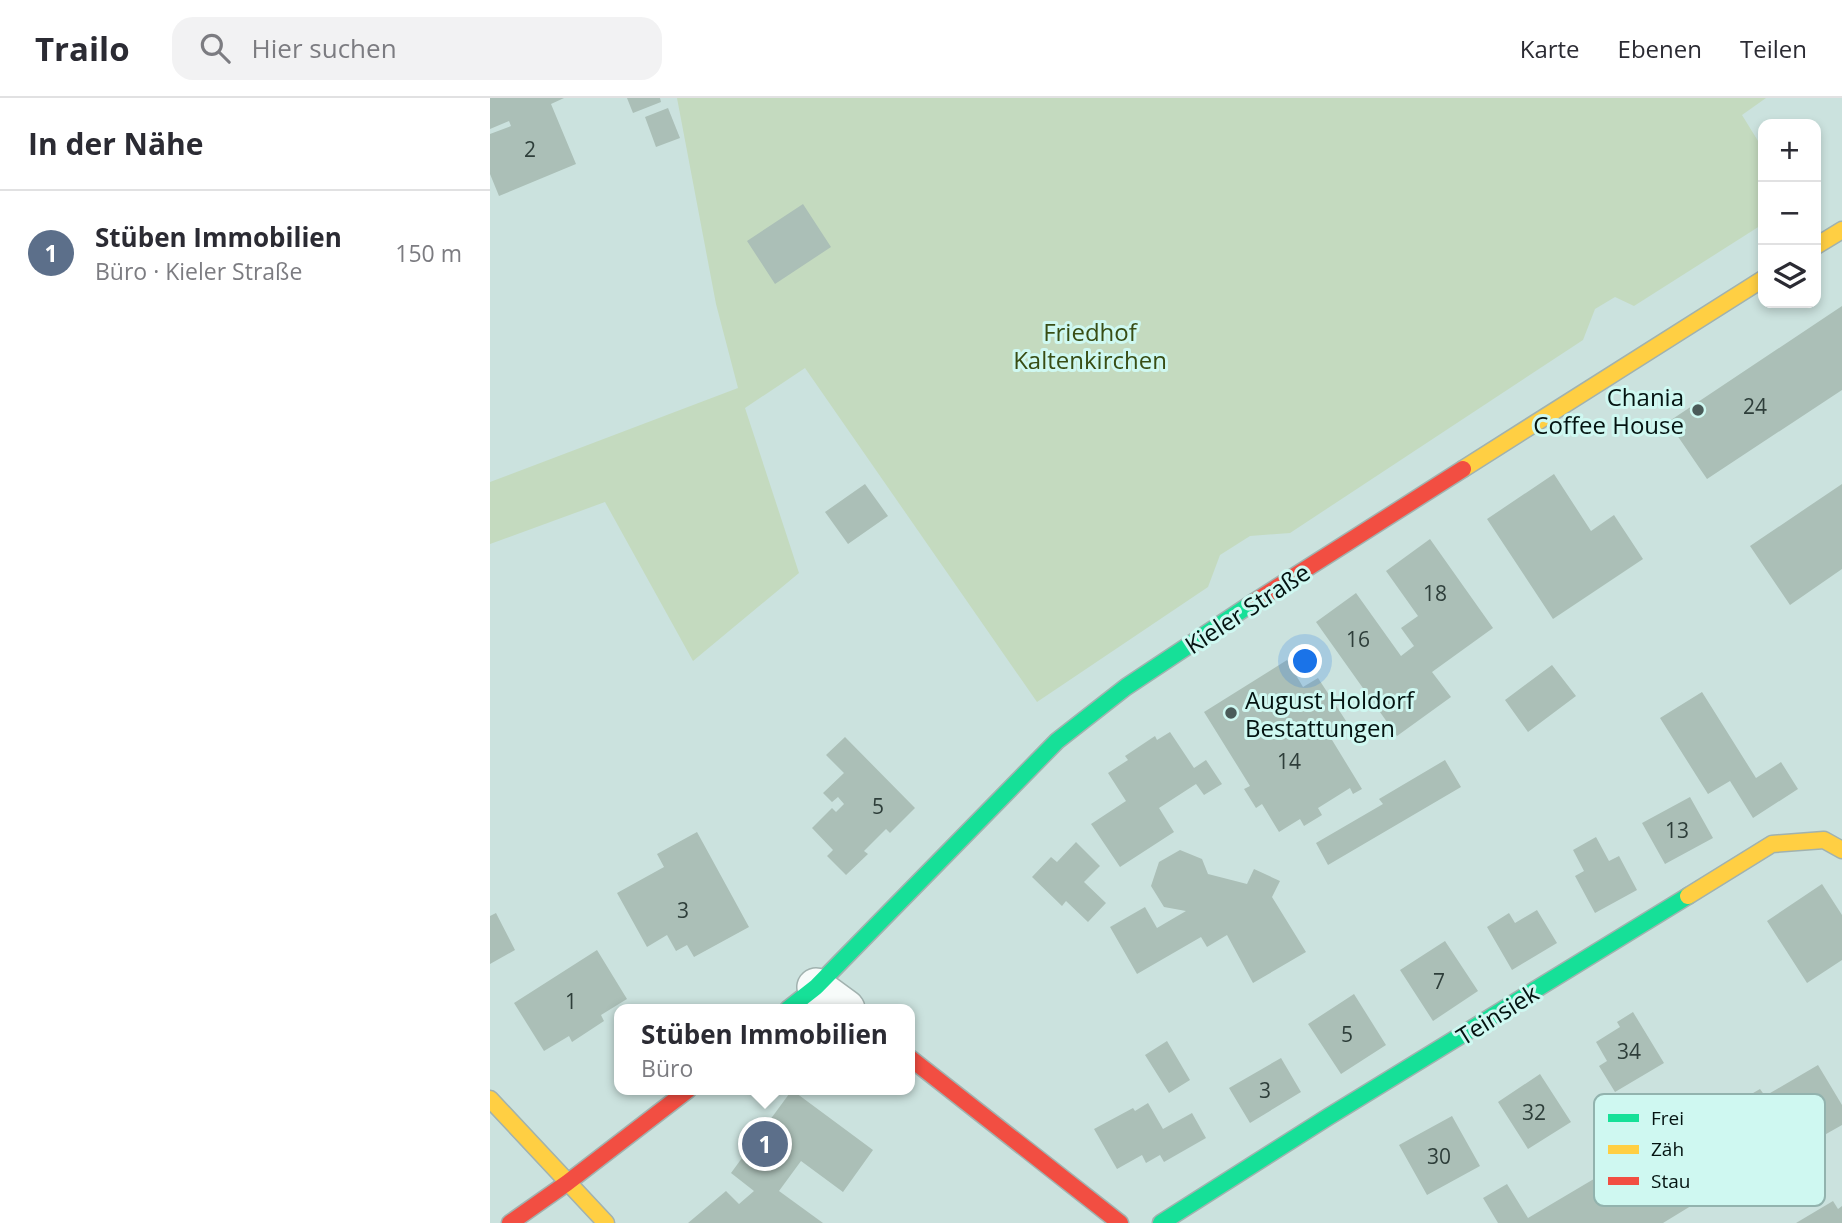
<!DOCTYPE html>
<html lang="de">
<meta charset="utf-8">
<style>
body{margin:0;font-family:"Open Sans",sans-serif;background:#f2f2f3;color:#2b2b33}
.controls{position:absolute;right:21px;top:21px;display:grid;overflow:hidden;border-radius:14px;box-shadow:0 4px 10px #0003}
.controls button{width:63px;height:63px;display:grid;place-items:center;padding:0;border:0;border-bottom:2px solid #e1e1e2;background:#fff;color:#2b2b33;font:35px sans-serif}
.you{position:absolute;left:816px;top:564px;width:24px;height:24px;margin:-18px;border:5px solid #fff;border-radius:50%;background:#1a73e8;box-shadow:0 0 0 10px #1a73e833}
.badge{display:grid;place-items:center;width:46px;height:46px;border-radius:50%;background:#2563eb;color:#fff;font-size:23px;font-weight:700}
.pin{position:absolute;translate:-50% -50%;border:4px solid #fff;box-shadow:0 2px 7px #0006}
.popup{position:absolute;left:124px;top:906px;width:301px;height:91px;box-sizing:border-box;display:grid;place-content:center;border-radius:14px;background:#fff;filter:drop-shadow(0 2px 5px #0005);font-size:23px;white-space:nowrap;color:#7c7c81}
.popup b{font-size:26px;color:#2b2b33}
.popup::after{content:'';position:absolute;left:50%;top:100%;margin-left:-14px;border:14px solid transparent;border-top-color:#fff}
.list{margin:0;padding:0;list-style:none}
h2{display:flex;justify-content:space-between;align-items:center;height:91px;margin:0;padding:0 28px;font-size:30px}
h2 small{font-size:23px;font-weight:400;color:#7c7c81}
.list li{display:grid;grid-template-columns:46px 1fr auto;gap:21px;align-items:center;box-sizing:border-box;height:126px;padding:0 28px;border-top:2px solid #e1e1e2}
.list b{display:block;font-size:26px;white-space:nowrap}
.list p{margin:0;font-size:23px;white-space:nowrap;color:#7c7c81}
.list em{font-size:23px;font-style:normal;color:#7c7c81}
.icon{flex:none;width:38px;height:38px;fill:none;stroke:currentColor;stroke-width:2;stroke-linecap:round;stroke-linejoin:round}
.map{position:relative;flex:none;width:1352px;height:1125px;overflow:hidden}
header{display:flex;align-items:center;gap:42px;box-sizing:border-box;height:98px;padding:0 35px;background:#fff;border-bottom:2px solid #e1e1e2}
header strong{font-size:33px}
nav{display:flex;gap:38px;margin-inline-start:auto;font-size:24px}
.search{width:490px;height:63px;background:#f2f2f3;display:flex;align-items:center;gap:18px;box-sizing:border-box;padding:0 24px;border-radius:21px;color:#7c7c81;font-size:26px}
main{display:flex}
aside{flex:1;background:#fff}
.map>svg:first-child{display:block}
.green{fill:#c4dabf}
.building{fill:#abbfb7}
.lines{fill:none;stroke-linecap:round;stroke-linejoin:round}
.street-casing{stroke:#a1b2af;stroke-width:40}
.fast-casing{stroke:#a1b2af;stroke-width:19}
.slow-casing{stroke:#a1b2af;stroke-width:19}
.jam-casing{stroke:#a1b2af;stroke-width:19}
.street{stroke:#f7fbfa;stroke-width:37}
.fast{stroke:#16e098;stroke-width:16}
.slow{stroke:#ffcf43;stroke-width:16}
.jam{stroke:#f24e42;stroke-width:16}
.poi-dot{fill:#4a5b59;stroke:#cff8f1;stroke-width:2.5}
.labels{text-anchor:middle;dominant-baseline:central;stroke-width:6;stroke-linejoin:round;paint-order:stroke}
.number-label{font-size:21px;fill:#2e3e3a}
.park-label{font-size:24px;fill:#384d14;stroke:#cff8f1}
.poi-label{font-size:24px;fill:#041311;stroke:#cff8f1;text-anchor:end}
.street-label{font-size:24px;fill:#041311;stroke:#cff8f1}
.key{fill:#cff8f1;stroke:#92b3ae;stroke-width:2}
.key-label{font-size:19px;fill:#041311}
</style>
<header>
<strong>Trailo</strong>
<div class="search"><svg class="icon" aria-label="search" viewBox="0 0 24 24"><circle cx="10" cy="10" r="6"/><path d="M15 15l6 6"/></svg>Hier suchen</div>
<nav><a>Karte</a><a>Ebenen</a><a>Teilen</a></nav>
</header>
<main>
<aside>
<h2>In der Nähe<small></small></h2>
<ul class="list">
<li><span class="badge" style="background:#5c6f8a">1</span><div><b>Stüben Immobilien</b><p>Büro · Kieler Straße</p></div><em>150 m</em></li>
</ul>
</aside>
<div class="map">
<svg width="1352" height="1125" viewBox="0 0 1352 1125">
<rect width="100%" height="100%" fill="#cbe2de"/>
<!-- green -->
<path class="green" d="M187,0h1089l-24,17 21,34v75l-129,82 -19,-9 -20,12 -12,31 -293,193 -40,3 -30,19 -12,32 -171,115 -232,-334 -60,40 54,165 -106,88 -88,-159 -115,42v-62l248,-94 -22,-84z"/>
<!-- building -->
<path class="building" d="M0,0h74l-13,6 25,60 -77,32 -9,-22v-40l21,-8 -2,-5 -19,8z
M137,0h33l1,4 -28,11z
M178,10l12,30 -24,9 -11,-30z
M313,106l28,43 -56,37 -28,-43z
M1352,208v84l-135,89 -39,-57z
M1064,376l37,57 23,-16 29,44 -90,60 -66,-100z
M375,386l23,32 -40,28 -23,-32z
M1352,386v85l-52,36 -40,-59z
M940,441l63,89 -61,44 19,25 -54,39 -81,-114 40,-29 45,63 13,-10 -13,-18 17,-12 -32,-45z
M797,562l16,27 15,-9 30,46 -19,11 33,54 -9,5 -3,-6 -32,20 4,7 -18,11 -4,-7 -21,13 -17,-28 -6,4 -12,-19 6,-3 -46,-74z
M1062,567l24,31 -48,36 -23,-32z
M1212,594l54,86 25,-16 17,27 -45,29 -23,-37 -22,13 -48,-76z
M680,634l24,36 12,-8 16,24 -18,11 -8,-11 -37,24 15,24 -54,35 -29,-43 35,-23 -18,-28 20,-13 -3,-4 30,-20 2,4z
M355,639l70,71 -25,25 -4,-4 -22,22 4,3 -22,21 -19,-19 6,-6 -21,-22 20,-20 4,4 8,-8 -6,-7 -6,5 -9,-9 21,-20 -18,-18z
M955,662l16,27 -133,78 -12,-22 67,-39 -4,-5z
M1200,699l23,41 -48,26 -23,-41z
M207,734l52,95 -55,30 -7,-12 -11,6 -9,-16 -20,12 -30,-54 47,-26 -7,-13z
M1106,739l13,24 10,-5 18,34 -42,23 -20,-37 9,-5 -11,-21z
M586,744l24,24 -16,16 22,21 -18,19 -22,-21 -4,5 -30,-29 19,-20 6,5z
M690,752l22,9 6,15 39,10 7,-15 26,12 -8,16 34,55 -53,31 -26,-48 -20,12 -6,-10 -64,37 -27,-47 35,-20 12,21 29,-17 -22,-4 -13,-21 8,-24z
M1332,786l20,31v45l-35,23 -40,-62z
M1047,812l20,33 -45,27 -25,-43 22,-14 6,10z
M6,815l19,37 -25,14v-48z
M955,843l33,50 -45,30 -33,-51z
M107,852l30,49 -26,16 3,6 -32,21 -3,-6 -25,15 -30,-48z
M864,896l32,51 -45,29 -33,-50z
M1143,914l31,51 -49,29 -16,-26 8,-5 -11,-19 24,-15 -3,-5z
M677,943l23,39 -21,13 -24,-38z
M791,960l20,34 -51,31 -21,-35z
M1328,967l24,40v20l-46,26 -4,-7 -81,47 -32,-55 81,-47 5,7z
M1050,976l31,48 -43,27 -30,-47z
M302,992l81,60 -30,42 -42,-31 -22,30 44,32h-135l38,-32 13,13 15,-13 -23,-18z
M658,1005l15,26 29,-16 14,25 -42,24 -4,-7 -14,8 -4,-8 -25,14 -23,-40 39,-21 2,3z
M962,1018l28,50 -53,29 -28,-50z
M1177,1049l32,54 -36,22h-165l-15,-25 24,-14 21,34 81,-48 4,8z
M1343,1103l5,8 4,-3v17h-46z"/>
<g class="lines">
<!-- street casing -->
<g class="street-casing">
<path id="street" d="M326,889l30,22"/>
</g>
<!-- fast casing -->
<g class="fast-casing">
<path id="fast" d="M298,911l28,-22 241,-246 69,-54 128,-85
M671,1125l167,-106 360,-221"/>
</g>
<!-- slow casing -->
<g class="slow-casing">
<path id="slow" d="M1326,148l26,-16
M973,371l300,-190
M1198,798l84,-52 52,-4 18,10
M0,1001l116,124"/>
</g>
<!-- jam casing -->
<g class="jam-casing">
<path id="jam" d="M764,504l209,-133
M420,960l210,165
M20,1125l57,-40 121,-93"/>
</g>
<!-- street -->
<use href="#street" class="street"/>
<!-- fast -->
<use href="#fast" class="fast"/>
<!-- slow -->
<use href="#slow" class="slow"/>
<!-- jam -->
<use href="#jam" class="jam"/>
</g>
<!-- markers -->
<g class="poi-dot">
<circle cx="1208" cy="312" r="7"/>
<circle cx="741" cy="615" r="7"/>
</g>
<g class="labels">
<!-- number labels -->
<g class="number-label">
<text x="40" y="51">2</text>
<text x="1265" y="308">24</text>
<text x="945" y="495">18</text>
<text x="868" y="541">16</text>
<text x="799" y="663">14</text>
<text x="388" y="708">5</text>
<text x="1187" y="732">13</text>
<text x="193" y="812">3</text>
<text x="949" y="883">7</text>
<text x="81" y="903">1</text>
<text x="857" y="936">5</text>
<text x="1139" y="953">34</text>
<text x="775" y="992">3</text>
<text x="1044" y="1014">32</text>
<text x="949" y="1058">30</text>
</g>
<!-- park labels -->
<g class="park-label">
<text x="600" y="233">Friedhof<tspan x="600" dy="28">Kaltenkirchen</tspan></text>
</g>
<!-- poi labels -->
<g class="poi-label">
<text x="1194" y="298">Chania<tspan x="1194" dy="28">Coffee House</tspan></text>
<text x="755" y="601" text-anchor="start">August Holdorf<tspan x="755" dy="28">Bestattungen</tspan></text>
</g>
<!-- street labels -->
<g class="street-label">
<text transform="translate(757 510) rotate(-33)">Kieler Straße</text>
<text transform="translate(1007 916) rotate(-32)">Teinsiek</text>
</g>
</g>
<!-- legend -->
<rect x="1104" y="996" width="231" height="112" rx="10" class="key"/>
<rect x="1118" y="1016" width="31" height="8" fill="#16e098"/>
<rect x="1118" y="1047" width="31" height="9" fill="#ffcf43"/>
<rect x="1118" y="1079" width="31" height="8" fill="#f24e42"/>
<g class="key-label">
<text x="1161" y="1027">Frei</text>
<text x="1161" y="1058">Zäh</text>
<text x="1161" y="1090">Stau</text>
</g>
</svg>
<div class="controls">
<button>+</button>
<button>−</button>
<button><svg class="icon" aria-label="layers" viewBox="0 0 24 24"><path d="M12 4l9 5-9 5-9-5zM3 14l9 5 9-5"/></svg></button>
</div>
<div class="you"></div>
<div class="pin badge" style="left:275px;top:1046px;background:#5c6f8a">1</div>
<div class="popup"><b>Stüben Immobilien</b>Büro</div>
</div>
</main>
